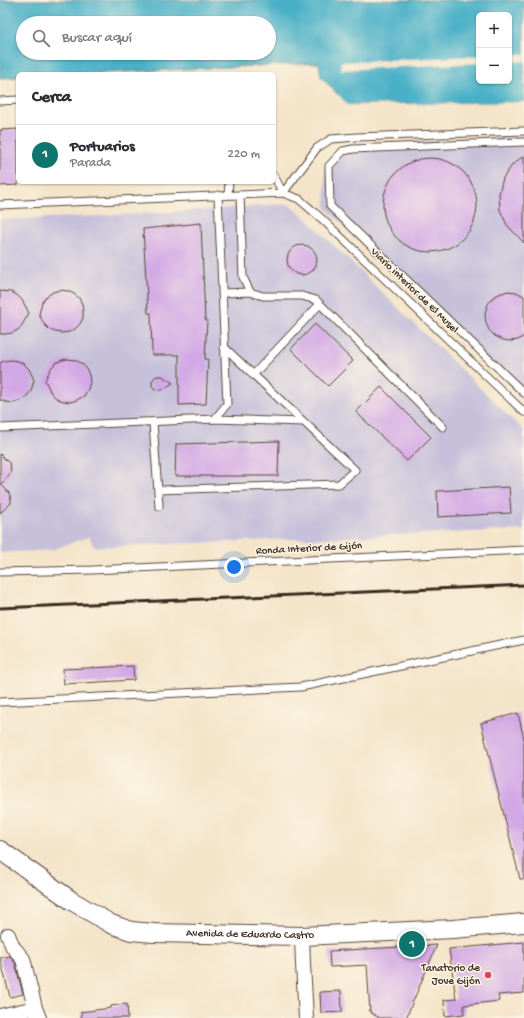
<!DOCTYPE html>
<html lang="es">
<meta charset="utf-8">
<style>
body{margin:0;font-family:"Gochi Hand",sans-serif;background:#f2f2f3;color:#2b2b33}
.controls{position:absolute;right:12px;top:12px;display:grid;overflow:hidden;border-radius:6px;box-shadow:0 1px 3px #0004}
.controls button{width:36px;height:36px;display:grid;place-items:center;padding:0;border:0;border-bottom:1px solid #e1e1e2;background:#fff;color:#2b2b33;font:20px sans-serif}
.you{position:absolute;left:234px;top:567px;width:14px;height:14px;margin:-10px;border:3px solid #fff;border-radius:50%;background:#1a73e8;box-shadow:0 0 0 6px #1a73e833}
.badge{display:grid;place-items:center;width:26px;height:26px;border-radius:50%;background:#0f766e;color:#fff;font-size:13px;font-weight:700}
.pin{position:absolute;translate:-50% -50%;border:2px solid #fff;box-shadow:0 1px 4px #0006}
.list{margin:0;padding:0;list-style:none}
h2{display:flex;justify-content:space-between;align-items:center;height:52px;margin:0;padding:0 16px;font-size:17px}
h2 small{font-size:13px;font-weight:400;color:#7c7c81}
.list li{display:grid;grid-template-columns:26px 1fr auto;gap:12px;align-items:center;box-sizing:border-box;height:60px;padding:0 16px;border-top:1px solid #e1e1e2}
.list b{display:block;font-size:15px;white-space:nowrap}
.list p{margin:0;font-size:13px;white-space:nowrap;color:#7c7c81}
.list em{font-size:13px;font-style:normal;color:#7c7c81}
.icon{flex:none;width:22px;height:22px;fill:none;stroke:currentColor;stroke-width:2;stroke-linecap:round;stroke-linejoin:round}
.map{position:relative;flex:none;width:524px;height:1018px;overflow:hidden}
.search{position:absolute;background:#fff;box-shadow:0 1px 3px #0004;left:16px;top:16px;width:260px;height:44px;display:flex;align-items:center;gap:10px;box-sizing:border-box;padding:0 14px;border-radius:22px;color:#7c7c81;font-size:15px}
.panel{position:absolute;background:#fff;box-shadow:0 1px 3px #0004;left:16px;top:72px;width:260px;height:112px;border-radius:6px}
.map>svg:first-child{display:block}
.industrial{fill:#c6c0da}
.water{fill:#48b0c7;stroke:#426d72;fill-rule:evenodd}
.pier{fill:#f4e5ca}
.building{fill:#d2a7e5}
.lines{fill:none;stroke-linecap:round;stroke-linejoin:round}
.service-casing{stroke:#574638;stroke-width:9}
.minor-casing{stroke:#574638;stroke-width:16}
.tertiary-casing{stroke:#574638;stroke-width:20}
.service{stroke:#fff;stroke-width:7}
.minor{stroke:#fff;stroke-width:14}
.tertiary{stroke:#fff;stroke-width:18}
.rail{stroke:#3b2a1e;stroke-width:3}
.poi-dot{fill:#d1495b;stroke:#fcf5e5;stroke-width:1.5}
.labels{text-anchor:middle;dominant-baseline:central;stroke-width:3;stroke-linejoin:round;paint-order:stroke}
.street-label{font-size:11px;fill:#3b2a1e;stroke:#fcf5e5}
.poi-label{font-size:11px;fill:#3b2a1e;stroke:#fcf5e5;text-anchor:end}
</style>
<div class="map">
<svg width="524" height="1018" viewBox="0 0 524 1018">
<rect width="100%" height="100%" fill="#fcf5e5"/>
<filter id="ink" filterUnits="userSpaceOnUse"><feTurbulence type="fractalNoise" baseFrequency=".025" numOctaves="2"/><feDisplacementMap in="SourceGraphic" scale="8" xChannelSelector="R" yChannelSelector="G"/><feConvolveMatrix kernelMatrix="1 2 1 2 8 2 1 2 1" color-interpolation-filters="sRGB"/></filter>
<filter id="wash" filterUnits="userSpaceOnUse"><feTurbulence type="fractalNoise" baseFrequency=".012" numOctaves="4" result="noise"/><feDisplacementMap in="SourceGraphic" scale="16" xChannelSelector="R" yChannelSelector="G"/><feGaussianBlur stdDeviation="0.9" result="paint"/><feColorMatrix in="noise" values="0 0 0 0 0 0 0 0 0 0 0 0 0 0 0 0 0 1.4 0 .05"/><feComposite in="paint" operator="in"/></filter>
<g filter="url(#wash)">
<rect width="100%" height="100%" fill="#f4e5ca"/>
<!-- industrial -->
<path class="industrial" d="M524,136v264l-198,-192 -1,-45 18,-17z
M288,204l14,10 222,217v99l-431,17 -3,-11 -38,14 -52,3v-333l140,-6z"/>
<!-- water -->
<path class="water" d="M0,0h524v102l-176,3 -27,-28 -2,-14 -241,11h-60v3l-18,1zM479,15h30v66h-30zM23,23h246v30h-246z"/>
<!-- pier -->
<path class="pier" d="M524,54v7l-15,1v-7z
M479,56v7l-138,7 -1,-8z
M338,94l10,11 176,-3v2l-176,3 -10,-10z"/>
<g id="blocks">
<!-- building -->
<path class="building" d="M18,129v56l-18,1v-56z
M524,156v87l-17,-18 -7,-15 -1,-16 4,-16 10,-14z
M383 205a47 47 0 1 1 94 0a47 47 0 1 1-94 0Z
M201,223l4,97h2l-2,39h3l-2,45 -27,1v-50h-27l-1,-42h-3l-5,-84z
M287 260a15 15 0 1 1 30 0a15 15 0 1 1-30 0Z
M60,290l8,1 6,3 5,4 3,6 1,7v7l-3,6 -5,5 -6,3 -7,1 -7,-1 -6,-3 -5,-5 -5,-10 3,-12 5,-6 6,-4z
M0,291l11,1 6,3 5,5 7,13 -7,12 -4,5 -6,3 -7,1h-5z
M508,291l8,1 8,4v40l-6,4 -8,1 -7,-1 -8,-4 -6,-6 -3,-7 -1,-9 2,-8 5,-8 7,-4z
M315,324l38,37 -25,25 -37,-37z
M68,359l7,1 6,3 5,5 3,7 1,7 -2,7 -4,7 -7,4 -7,2 -7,-1 -7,-3 -5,-5 -6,-13 6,-12 5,-5 6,-3z
M11,360l7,1 6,3 5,5 5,11 -3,11 -5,6 -6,4 -7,2 -7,-1 -6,-2v-37l4,-2z
M157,376h5l11,7 -11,7h-3l-4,-1 -3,-3v-5l3,-4z
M381,387l50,50 -24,24 -51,-49z
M279,441l-1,35h-103l1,-32z
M0,454l10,10 1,6 -2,6 -8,8 8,9 2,6v4l-2,2 -9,8z
M509,487l2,26 -73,4 -1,-26z
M133,666l1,14 -70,4 -1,-15z
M518,713l6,26v140h-4l-39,-156z
M524,942v51l-26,2 1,6 -35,4v9l-19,2 -1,-16 12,-1 -7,-50z
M437,945l-31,73h-27l-9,-6 -3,-47 -37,2 -1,-16z
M10,956l5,7 8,31 -13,3 -10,-39z
M341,991l1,21 -21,1 -1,-21z
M127,1004l1,14h-47v-6l30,-4v-2z"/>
</g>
</g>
<g filter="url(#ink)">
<use href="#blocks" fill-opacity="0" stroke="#574638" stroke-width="1"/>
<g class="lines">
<!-- service casing -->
<g class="service-casing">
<path id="service" d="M0,101l18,-1
M524,142l-171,7 -10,2 -14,15 1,40 194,187
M274,176l9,17
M283,193l34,-45 14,-9 26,-2 167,-6
M228,195l1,-13
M240,195l3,82 7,15 13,4h39l14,4 127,127
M0,205l283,-12 16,6 23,20 202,193
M222,293l28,-1
M253,375l67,-71
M215,419l89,3
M153,422l6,84
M0,428l215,-9 12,-15 -9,-209
M158,490l181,-6 16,-14 -131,-123
M0,572l92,-2 432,-20
M0,702l301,-15 223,-47"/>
</g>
<!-- minor casing -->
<g class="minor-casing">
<path id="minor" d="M8,935l5,12 10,12 12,49
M302,936l1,28 3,54
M0,1016l35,-8 4,10"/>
</g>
<!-- tertiary casing -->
<g class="tertiary-casing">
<g id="tertiary">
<path id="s1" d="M0,850l72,51 39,23 20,7 23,2 148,3 151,-7 71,-6"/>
</g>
</g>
<!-- service -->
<use href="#service" class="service"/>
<!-- minor -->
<use href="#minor" class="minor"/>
<!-- tertiary -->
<use href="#tertiary" class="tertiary"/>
<!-- rail -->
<path class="rail" d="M0,608l524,-23"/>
</g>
</g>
<!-- markers -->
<circle class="poi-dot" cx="488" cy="975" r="4"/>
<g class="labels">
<!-- street labels -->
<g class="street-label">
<text transform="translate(414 291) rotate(44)">Viario interior de El Musel</text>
<text transform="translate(309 549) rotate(-3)">Ronda Interior de Gijón</text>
<text stroke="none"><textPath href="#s1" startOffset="274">Avenida de Eduardo Castro</textPath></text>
</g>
<!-- poi labels -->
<g class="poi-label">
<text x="480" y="969">Tanatorio de<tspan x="480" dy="13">Jove Gijón</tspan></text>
</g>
</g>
</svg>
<div class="controls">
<button>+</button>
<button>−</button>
</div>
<div class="you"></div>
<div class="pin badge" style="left:412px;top:944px">1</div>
<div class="search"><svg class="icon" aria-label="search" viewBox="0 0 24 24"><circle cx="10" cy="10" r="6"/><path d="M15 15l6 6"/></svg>Buscar aquí</div>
<section class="panel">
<h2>Cerca<small></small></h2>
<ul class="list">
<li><span class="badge">1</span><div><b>Portuarios</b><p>Parada</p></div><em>220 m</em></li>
</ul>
</section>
</div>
